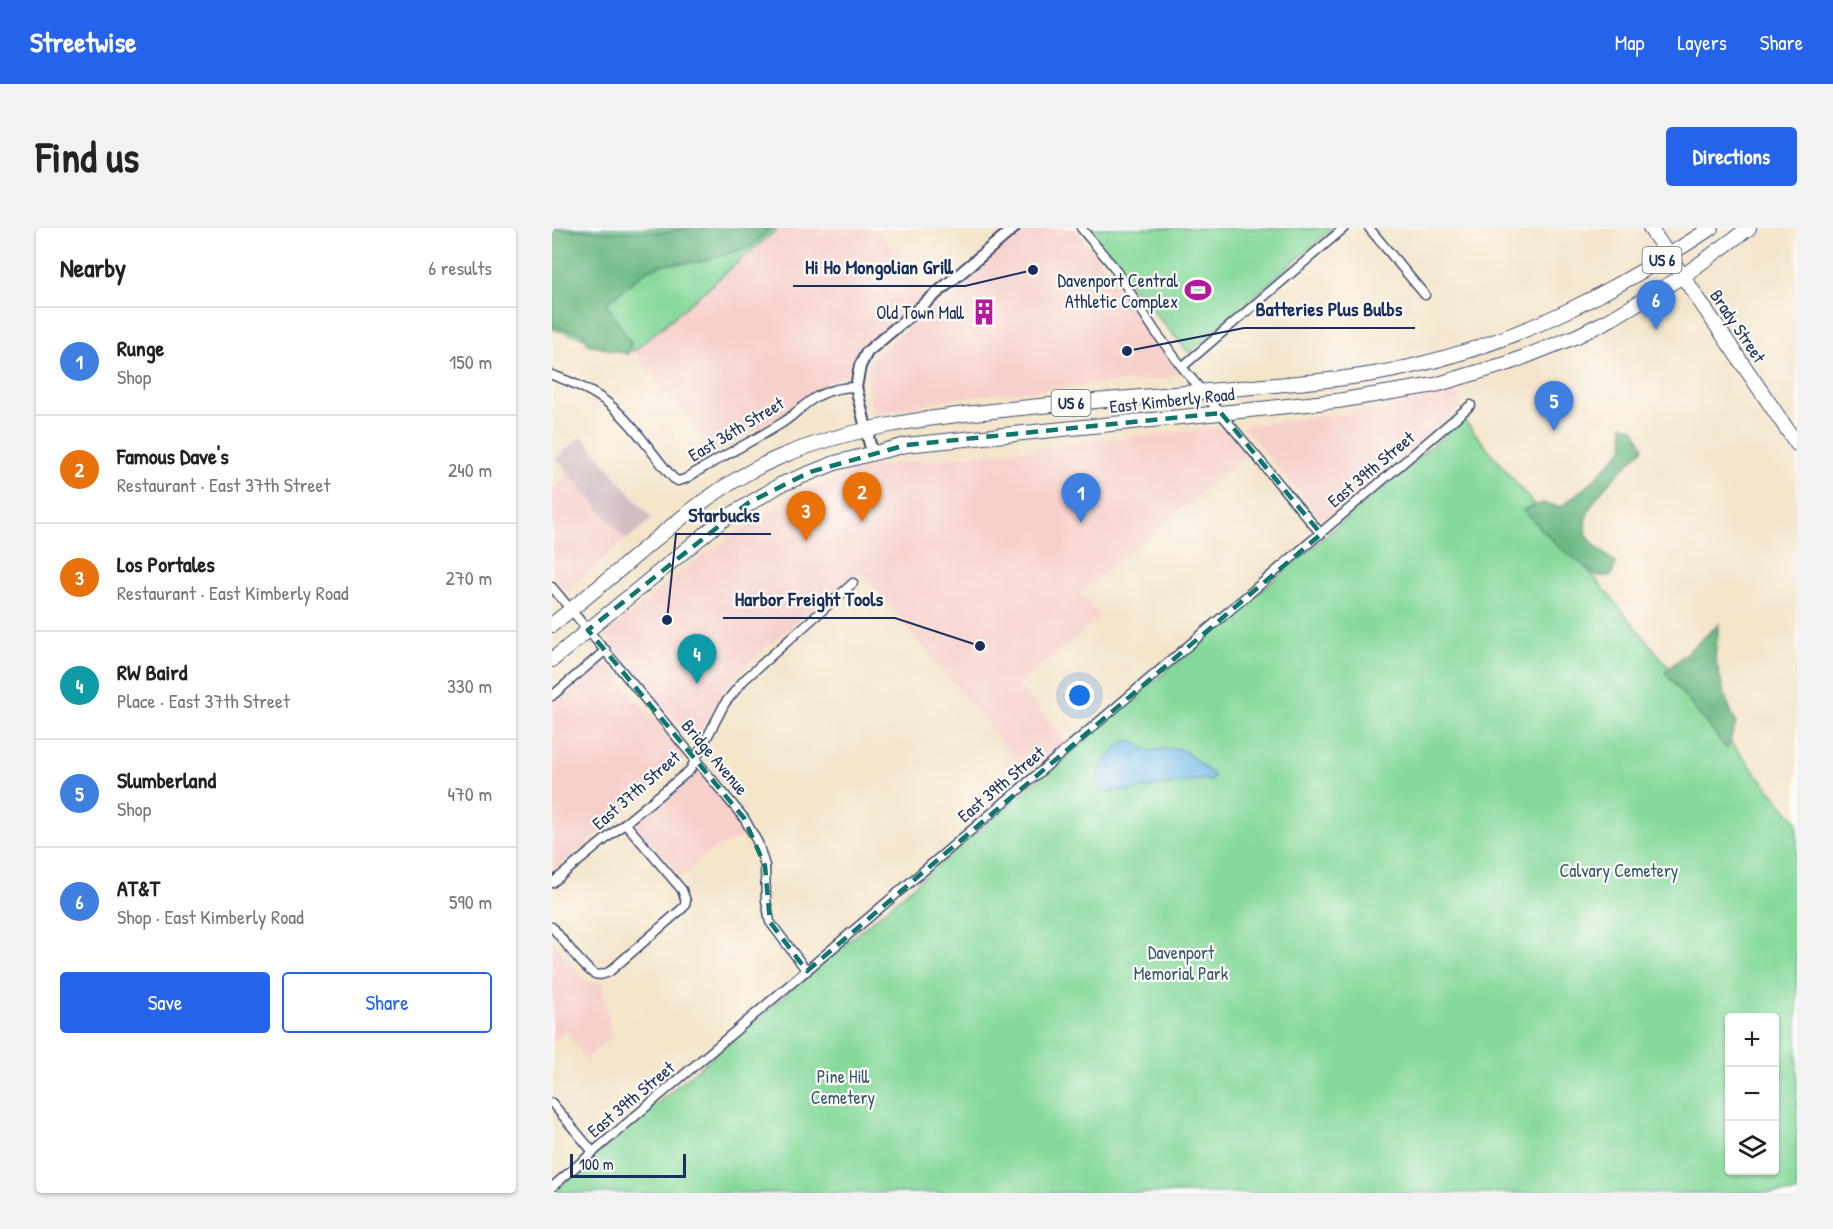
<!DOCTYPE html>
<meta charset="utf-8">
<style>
body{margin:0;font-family:"Patrick Hand",sans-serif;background:#f2f2f2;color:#222}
.controls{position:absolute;right:18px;bottom:18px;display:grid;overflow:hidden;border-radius:6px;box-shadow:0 2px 4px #0004}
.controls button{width:54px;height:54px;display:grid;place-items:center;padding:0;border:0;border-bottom:2px solid #e0e0e0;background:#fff;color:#222;font:30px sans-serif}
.scale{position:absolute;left:18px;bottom:15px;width:116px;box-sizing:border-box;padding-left:6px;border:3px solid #1b2f5e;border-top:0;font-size:16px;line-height:21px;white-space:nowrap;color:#1b2f5e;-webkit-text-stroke:4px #fdfcf7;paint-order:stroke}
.you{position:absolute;left:528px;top:468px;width:21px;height:21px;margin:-15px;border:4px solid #fff;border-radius:50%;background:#1a73e8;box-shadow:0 0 0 9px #1a73e833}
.badge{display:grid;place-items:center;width:39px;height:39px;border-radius:50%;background:#2563eb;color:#fff;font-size:20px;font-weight:700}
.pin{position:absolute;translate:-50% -50px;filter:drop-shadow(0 2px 3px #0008)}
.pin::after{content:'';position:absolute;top:32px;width:21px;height:18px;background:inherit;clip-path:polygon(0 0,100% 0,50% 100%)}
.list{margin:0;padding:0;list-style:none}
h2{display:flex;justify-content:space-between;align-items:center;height:78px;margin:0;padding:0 24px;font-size:26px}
h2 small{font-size:20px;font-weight:400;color:#767676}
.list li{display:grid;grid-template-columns:39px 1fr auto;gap:18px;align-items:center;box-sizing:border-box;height:108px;padding:0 24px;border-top:2px solid #e0e0e0}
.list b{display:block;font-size:22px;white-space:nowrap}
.list p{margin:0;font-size:20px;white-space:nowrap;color:#767676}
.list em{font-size:20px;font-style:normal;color:#767676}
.actions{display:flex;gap:12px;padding:18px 24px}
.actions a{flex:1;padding:14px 0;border:2px solid #2563eb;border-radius:6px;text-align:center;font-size:21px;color:#2563eb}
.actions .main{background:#2563eb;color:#fff}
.icon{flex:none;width:33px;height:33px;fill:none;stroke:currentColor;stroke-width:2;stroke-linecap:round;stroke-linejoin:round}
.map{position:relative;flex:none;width:1245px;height:965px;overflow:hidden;border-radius:6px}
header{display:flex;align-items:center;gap:36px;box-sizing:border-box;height:84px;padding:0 30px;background:#2563eb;color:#fff}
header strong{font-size:28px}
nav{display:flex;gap:33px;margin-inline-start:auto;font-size:21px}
.intro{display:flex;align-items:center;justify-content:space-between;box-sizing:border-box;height:144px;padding:0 36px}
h1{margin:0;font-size:42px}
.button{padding:15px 27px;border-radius:6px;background:#2563eb;color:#fff;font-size:21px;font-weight:700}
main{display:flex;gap:36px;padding:0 36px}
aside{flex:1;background:#fff;border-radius:6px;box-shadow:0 2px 4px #0004}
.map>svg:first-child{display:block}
.built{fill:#f7d0cb}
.industrial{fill:#d2bec2}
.green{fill:#86d99b;stroke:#50847c;stroke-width:1.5;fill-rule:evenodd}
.forest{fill:#6cb983;stroke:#447470;stroke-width:1.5}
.water{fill:#70bae9;stroke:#4674a4;stroke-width:1.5}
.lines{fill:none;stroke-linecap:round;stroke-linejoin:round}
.minor-casing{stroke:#3c4a6e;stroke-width:11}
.tertiary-casing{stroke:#3c4a6e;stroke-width:14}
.primary-casing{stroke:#3c4a6e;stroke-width:16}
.trunk-casing{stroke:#3c4a6e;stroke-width:16}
.minor{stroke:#fff;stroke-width:8}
.tertiary{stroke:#fff;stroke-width:10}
.primary{stroke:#fff;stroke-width:14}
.trunk{stroke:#fff;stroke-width:14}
.marked{fill:none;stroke:#0f766e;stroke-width:4.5;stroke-dasharray:12 8;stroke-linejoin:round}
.labels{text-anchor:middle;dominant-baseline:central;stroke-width:4.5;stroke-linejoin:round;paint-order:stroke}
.shield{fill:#fdfcf7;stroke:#5f6c8c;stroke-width:1.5}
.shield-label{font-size:16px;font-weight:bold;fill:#1b2f5e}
.poi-label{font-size:18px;fill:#1b2f5e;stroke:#fdfcf7;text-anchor:end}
.street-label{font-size:18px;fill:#1b2f5e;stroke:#fdfcf7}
.park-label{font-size:18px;fill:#365a6d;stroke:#fdfcf7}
.leader{fill:none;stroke:#1b2f5e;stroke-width:2}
.callout-dot{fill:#1b2f5e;stroke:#fdfcf7;stroke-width:2}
.callout-label{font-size:20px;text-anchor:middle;font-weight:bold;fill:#1b2f5e;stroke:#fdfcf7;stroke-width:4.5;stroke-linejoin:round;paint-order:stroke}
</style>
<header>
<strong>Streetwise</strong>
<nav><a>Map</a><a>Layers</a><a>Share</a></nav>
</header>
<div class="intro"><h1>Find us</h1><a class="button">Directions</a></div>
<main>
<aside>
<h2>Nearby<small>6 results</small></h2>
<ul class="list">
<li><span class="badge" style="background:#3f7fe0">1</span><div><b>Runge</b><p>Shop</p></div><em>150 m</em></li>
<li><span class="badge" style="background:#e8710a">2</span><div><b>Famous Dave's</b><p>Restaurant · East 37th Street</p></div><em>240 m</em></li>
<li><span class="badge" style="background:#e8710a">3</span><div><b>Los Portales</b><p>Restaurant · East Kimberly Road</p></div><em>270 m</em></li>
<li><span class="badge" style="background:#0f9aa8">4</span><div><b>RW Baird</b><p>Place · East 37th Street</p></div><em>330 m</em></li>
<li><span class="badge" style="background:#3f7fe0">5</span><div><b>Slumberland</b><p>Shop</p></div><em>470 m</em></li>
<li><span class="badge" style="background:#3f7fe0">6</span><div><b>AT&amp;T</b><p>Shop · East Kimberly Road</p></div><em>590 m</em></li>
</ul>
<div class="actions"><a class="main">Save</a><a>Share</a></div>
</aside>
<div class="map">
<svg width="1245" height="965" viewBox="0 0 1245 965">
<rect width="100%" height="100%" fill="#fdfcf7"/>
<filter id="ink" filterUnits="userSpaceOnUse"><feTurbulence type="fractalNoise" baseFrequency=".0167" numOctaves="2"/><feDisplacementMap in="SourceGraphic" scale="12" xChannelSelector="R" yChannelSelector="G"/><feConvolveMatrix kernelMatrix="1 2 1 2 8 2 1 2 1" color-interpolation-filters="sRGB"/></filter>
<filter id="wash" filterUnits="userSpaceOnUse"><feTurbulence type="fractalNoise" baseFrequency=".008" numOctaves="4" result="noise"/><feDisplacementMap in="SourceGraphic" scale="24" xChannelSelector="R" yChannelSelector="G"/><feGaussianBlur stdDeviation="1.35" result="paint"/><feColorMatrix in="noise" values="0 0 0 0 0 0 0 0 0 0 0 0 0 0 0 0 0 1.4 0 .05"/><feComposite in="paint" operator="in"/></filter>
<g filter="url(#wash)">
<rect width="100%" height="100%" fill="#f4e5cb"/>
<!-- built -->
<path class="built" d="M226,0h97l54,64 -70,60 -10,25h-9l-20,9 -41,31 -64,35 -81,-101z
M471,0h51l50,64 25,41 30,41 -13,4 -212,20 -82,16 -5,-29v-14l6,-13z
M905,163l4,16 -137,115 -81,-96 135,-16z
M671,199l24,27 -167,139 20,24 -82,67 47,57 -39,31 -166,-201 -93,76 -43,41 -23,43 -13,3 -83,-98 57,-50 39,-29 103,-67 62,-21 36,-6z
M18,246l56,66 -61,51 -13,-16v-85z
M53,434l81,96 -134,115v-167z
M145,542l36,43 14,22 -37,16 -31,27 -45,-55z
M0,714l36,41h15l8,54 -26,23 -19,-30 -14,13z"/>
<!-- industrial -->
<path class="industrial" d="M30,208l70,83 -26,21 -70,-82z"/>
<!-- green -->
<path class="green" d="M0,0h226l-144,123 -82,-22z
M530,0h251l-144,125z
M911,191l334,403v371h-1245zM1178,790h44v152h-44z"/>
<!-- forest -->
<path class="forest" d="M0,0l56,4h59l25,-4h79l-20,18 -50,16 -37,2 -18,7 -40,33 25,39 -3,11 -40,-10 -5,-11 -31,-7z
M1071,197l11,3 10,20c-18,19 -74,62 -55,90 6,10 19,18 27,26l-5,12h-14l-38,-29 -36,-37 19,-7 19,4 34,-28 29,-32z
M1167,396l-4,34 10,39 11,26 -9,26 -62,-77z"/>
<!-- water -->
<path class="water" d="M575,513l7,1 13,9 30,-3 10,5 27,23 -3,5 -7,-2 -61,10 -39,4c-2,-3 -5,-5 -6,-8 -5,-13 18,-41 29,-44z"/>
</g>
<g filter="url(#ink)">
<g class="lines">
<!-- minor casing -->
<g class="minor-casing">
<path id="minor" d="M529,0l32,38 42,65 27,36 139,167
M817,0l56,67
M630,139l162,-139
M0,147c20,7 40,15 57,29 25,20 43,50 64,74l5,3 7,-2c31,-20 65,-36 97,-56 13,-8 24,-22 38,-28 12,-6 23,-8 36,-8
M0,359l192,231 14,25 7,23 1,34 4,22 37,49
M0,468l54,-46
M0,655l138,-113 35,-67 19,-23 109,-97
M0,699c9,10 32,42 43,47 5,2 9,0 14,-2l75,-65 2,-6 -4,-11 -57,-67
M0,875l41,49
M0,959l919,-782"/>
</g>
<!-- tertiary casing -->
<g class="tertiary-casing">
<path id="tertiary" d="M320,225l-16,-66 4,-21 7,-14 147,-124"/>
</g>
<!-- primary casing -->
<g class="primary-casing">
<path id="primary" d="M0,397c24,-20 49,-39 73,-60 47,-40 97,-84 155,-108 71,-30 145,-39 221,-47 84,-9 168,-15 252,-23 52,-5 105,-8 156,-20 111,-25 208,-77 302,-139
M0,432l169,-139 59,-36 55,-22 71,-18 431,-44 98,-16 74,-22 68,-27 34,-17 72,-43 66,-48"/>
</g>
<!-- trunk casing -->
<g class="trunk-casing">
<path id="trunk" d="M1098,0l147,216"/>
</g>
<!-- minor -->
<use href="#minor" class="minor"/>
<!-- tertiary -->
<use href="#tertiary" class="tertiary"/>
<!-- primary -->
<use href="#primary" class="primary"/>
<!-- trunk -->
<use href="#trunk" class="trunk"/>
</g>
</g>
<!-- marked area -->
<path class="marked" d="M669,185l100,121 -514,437 -37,-49 -5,-56 -21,-48 -156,-188 160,-127 62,-31 96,-27z"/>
<!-- icons -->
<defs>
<g id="stadium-bare" transform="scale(2.07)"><path d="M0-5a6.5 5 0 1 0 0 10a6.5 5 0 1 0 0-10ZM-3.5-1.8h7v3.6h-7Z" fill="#b5179e" stroke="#fdfcf7" stroke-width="2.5" paint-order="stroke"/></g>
<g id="building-bare" transform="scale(2.07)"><path d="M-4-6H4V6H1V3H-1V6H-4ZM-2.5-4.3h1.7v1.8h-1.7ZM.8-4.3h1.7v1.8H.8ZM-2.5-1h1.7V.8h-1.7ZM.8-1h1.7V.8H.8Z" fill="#b5179e" stroke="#fdfcf7" stroke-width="2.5" paint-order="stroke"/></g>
</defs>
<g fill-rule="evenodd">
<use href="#stadium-bare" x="646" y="62"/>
<use href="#building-bare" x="432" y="84"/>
</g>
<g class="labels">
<!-- shield labels -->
<g class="shield">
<rect x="1090.5" y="19" width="39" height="26" rx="4.5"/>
<rect x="499.5" y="162" width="39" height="26" rx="4.5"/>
</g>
<g class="shield-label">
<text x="1110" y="32">US 6</text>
<text x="519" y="175">US 6</text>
</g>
<!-- poi labels -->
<g class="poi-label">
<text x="626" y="52">Davenport Central<tspan x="626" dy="21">Athletic Complex</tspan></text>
<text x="412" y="84">Old Town Mall</text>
</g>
<!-- street labels -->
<g class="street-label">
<text transform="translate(1186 98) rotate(56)">Brady Street</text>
<text transform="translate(620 172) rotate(-6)">East Kimberly Road</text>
<text transform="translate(184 201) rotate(-31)">East 36th Street</text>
<text transform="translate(819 241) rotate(-40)">East 39th Street</text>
<text transform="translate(163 529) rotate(50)">Bridge Avenue</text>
<text transform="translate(449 556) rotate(-40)">East 39th Street</text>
<text transform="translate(84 562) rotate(-41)">East 37th Street</text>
<text transform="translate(79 871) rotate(-40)">East 39th Street</text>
</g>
<!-- park labels -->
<g class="park-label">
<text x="1067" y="642">Calvary Cemetery</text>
<text x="629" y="724">Davenport<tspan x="629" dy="21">Memorial Park</tspan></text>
<text x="291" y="848">Pine Hill<tspan x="291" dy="21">Cemetery</tspan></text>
</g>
</g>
<!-- callouts -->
<path class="leader" d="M481 42L413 58H241M575 123L692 100H863M115 392L124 306H219M428 418L343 390H171"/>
<g class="callout-dot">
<circle cx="481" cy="42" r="6"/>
<circle cx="575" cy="123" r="6"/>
<circle cx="115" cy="392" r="6"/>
<circle cx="428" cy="418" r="6"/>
</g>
<g class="callout-label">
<text x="327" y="46">Hi Ho Mongolian Grill</text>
<text x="777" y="88">Batteries Plus Bulbs</text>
<text x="172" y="294">Starbucks</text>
<text x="257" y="378">Harbor Freight Tools</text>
</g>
</svg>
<div class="controls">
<button>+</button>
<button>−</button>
<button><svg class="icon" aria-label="layers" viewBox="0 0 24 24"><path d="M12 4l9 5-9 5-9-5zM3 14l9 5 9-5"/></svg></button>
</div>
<div class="scale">100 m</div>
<div class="you"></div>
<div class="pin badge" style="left:529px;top:295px;background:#3f7fe0">1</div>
<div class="pin badge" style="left:310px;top:294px;background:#e8710a">2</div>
<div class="pin badge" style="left:254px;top:313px;background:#e8710a">3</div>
<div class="pin badge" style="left:145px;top:456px;background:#0f9aa8">4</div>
<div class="pin badge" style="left:1002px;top:203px;background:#3f7fe0">5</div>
<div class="pin badge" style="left:1104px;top:102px;background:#3f7fe0">6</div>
</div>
</main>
